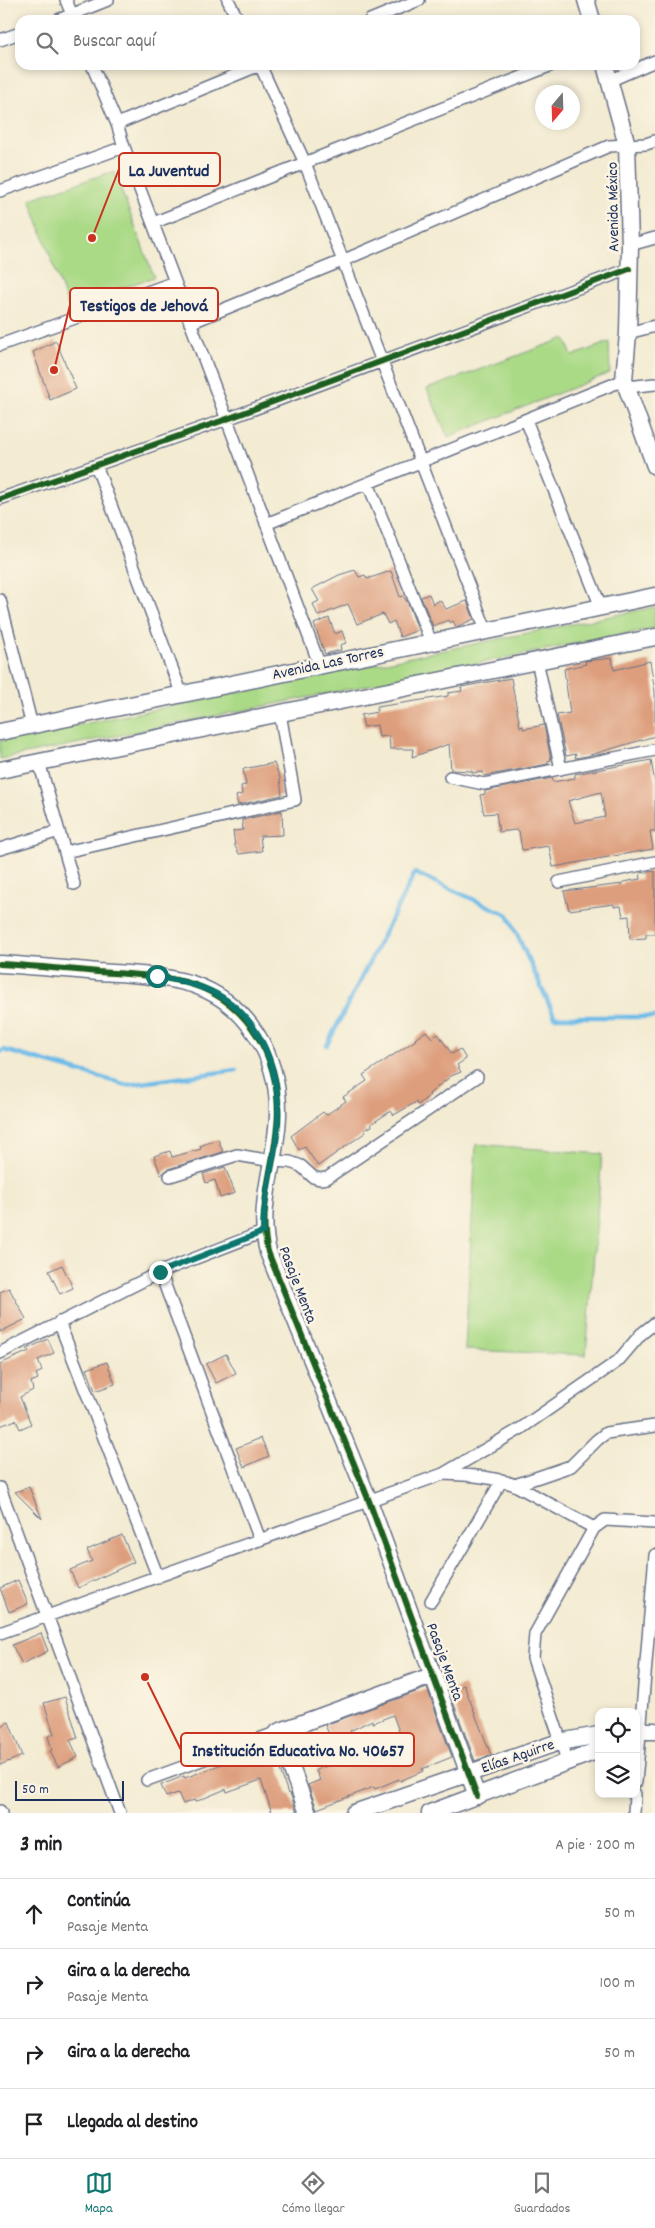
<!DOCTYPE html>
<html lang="es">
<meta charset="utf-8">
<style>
body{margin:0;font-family:Dekko,sans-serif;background:#f6f6f6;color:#202124}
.controls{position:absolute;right:15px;bottom:15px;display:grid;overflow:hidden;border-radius:10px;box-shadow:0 2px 8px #0003}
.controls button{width:45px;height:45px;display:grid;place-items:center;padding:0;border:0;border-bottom:1px solid #e0e0e0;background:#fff;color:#202124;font:25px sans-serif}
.compass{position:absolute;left:535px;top:85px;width:45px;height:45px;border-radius:50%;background:#fff;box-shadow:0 2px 8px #0003;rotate:199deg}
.scale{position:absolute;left:15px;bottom:12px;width:109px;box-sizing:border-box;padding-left:5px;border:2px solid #1b2f5e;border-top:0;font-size:14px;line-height:18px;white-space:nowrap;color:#1b2f5e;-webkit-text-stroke:4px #fcf5e5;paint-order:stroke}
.stop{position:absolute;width:15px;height:15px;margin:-11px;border:4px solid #0f766e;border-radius:50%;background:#fff}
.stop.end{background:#0f766e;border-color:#fff;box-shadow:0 1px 5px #0008}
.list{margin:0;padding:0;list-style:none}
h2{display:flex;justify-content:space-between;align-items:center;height:65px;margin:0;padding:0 20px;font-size:21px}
h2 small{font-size:16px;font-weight:400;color:#757577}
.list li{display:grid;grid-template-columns:32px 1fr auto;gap:15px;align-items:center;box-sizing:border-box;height:70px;padding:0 20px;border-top:1px solid #e0e0e0}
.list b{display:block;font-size:19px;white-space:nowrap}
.list p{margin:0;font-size:16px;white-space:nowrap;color:#757577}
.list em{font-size:16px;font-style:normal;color:#757577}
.icon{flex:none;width:28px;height:28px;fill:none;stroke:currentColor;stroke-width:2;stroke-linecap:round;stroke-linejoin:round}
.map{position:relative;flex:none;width:655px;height:1813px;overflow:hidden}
.search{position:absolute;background:#fff;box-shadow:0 2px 8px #0003;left:15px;right:15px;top:15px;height:55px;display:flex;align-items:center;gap:12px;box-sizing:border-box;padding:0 18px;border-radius:15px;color:#757577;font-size:19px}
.sheet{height:345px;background:#fff}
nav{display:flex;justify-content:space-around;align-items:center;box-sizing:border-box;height:70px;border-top:1px solid #e0e0e0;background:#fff;font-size:14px;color:#757577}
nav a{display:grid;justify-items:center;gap:2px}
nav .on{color:#0f766e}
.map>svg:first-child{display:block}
.green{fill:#abda87;stroke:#638472}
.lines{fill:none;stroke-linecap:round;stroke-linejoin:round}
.stream{stroke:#6ebbe8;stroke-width:4.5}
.building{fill:#dd9e7d;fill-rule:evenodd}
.street-casing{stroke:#677187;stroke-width:14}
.secondary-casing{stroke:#677187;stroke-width:19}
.street{stroke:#fff;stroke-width:11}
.secondary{stroke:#fff;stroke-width:16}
.cycleway-casing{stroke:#fcf5e5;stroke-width:9}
.cycleway{stroke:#1b5e20;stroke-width:6}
.route{stroke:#0f766e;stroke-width:6}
.labels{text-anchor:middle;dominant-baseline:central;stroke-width:5;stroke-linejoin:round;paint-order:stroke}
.street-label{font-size:16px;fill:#1b2f5e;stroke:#fcf5e5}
.leader{fill:none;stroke:#c8321e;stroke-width:2}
.callout-dot{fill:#c8321e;stroke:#fcf5e5;stroke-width:2}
.callout{fill:#fcf5e5;stroke:#c8321e;stroke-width:2}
.callout-label{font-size:18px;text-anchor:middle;font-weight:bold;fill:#1b2f5e}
</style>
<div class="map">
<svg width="655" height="1813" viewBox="0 0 655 1813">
<rect width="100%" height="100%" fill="#fcf5e5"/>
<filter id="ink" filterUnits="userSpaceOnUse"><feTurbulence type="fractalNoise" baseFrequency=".02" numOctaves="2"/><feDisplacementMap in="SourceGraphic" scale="10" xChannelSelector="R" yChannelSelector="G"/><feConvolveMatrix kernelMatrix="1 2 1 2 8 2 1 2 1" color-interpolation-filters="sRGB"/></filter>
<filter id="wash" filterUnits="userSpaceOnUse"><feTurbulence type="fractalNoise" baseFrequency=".0096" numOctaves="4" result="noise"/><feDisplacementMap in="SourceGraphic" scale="20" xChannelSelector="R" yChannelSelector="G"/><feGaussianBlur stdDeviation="1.12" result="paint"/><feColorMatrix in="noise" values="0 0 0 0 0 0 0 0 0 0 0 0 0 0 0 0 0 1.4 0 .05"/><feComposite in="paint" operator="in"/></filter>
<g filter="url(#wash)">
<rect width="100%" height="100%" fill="#f3ebd2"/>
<!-- green -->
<path class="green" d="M114,171l40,106 -86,29 -38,-107z
M565,338l7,18 37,-14 1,31 -162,64 -21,-48z
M655,607v21l-655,131v-18z
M476,1144l126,10 -16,201 -121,-5z"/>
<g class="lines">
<!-- stream -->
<path class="stream" d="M327,1045l88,-172 93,42 47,102h100
M0,1052l4,-2 123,35 109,-15"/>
</g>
<g id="blocks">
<!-- building -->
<path class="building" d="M56,341l20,48 -26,11 -17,-48z
M355,570l4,7 6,-2 2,4 24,-8 9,26 3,-1 5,7 10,27 -18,7 -6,-16 -6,3 -5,-10 -26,10 -9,-20 -30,12 -5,-12 6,-3 -7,-12 27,-14z
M429,594l4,10 7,-4 6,9 21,-8 7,18 -18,8 -3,-6 -3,2 -1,-3 -16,6 -12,-29z
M329,618l6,16 7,-3 4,12 -6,2 1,5 -16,4 -11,-30z
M612,658l2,12 36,-9 5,31v44l-68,20 -12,2 1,-4 -10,2 -9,-41 13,-2 -6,-44 22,-5 -1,-3z
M511,678l9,49 3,-1v3l21,-4 7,35 -3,1v3l-64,12 -1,-4 -11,1v-2l-21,-1 -2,-26 -37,13 1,-8h-23l-1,-13 -10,1 -2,-12 -13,2 -3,-12 16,-3v-5l71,-11v-3l14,-2 -1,-4z
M651,760l4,23v48h-5l3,18 -100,18 -4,-21 -27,4 -3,-19 -3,-1 -17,2 -3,-19 -12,1 -4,-19 5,-1v-3l67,-13 1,4 22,-4v-4zM601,792l4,25 -30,6 -7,-22z
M274,763l6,15 2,17 -44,10 -2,-9 6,-2 -1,-8 5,-1 -3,-16z
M282,811l1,24 -23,1 2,15 -23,3 -4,-8 -2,-15 10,-1 -1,-10z
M655,871v63h-9v4l-16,1 -1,-23 -6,1 -2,-11 -7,1v-3l-45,6 -5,-19 59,-7v-2l18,-3 -1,-6z
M426,1031l6,7 6,-4 14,20 8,-5 6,10 -9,6 4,7 -10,4 -22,18 1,1 -12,10 -2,-3 -22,13 -3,-4 -20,13 1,2 -8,4 2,2 -48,34 -13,-19 -6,3 -8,-14 32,-24 3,3 20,-14 -3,-4 24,-16 -4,-6 53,-35 -1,-1z
M218,1139l5,13 -55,17 -7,6 -7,-19 16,-5 2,6 29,-8 -1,-3z
M225,1167l10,26 -15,5 -5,-18 -9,3 -3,-9z
M62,1265l11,23 -13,6 -11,-23z
M9,1288l17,31 -26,13v-40z
M48,1339l6,14 -16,7 4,11 -6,3 2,5 -7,3 2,8 -13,7 11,27 -11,5 -4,-9 -16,6v-62l29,-13 -2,-2z
M226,1354l10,19 -20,10 -10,-19z
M107,1362l8,22 -20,7 -8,-22z
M261,1438l8,18 -25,11 -8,-19z
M29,1487l13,32 -27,-27z
M122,1535l12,27 -56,26 -8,-18 22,-9 -5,-11z
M18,1580l10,24 -19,8 -9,-24z
M41,1633l7,18 -26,13 -10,-19z
M464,1685l27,70 -16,6 -26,-70z
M427,1688l25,69 -30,12 1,2 -23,10 -1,-2 -24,10 -1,-2 -57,22 -9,-24 12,-5 -4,-10 21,-8 -1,-2 4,-1 -15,-34zM393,1715l10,27 -17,7 2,4 -26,10 -12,-32 22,-11 1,3z
M65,1697l13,41 -8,2 8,17 -20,10 -8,-16 2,-1 -4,-14 6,-2 -10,-31z
M9,1722l13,34 -22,9v-39z
M272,1745l16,49 2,-1 7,20h-25l-11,-33 -34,12 -1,-3 -31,13 -1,-2 -11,4 -5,-11 -12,4 -5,-12 23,-9 1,2z"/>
</g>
</g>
<g filter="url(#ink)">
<use href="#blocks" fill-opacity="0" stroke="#677187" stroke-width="1"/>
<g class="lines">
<!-- street casing -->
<g class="street-casing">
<path id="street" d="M66,0l8,20
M228,0l10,20
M58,20l50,-20
M370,20l49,-20
M0,40l20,-7
M92,65l25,59 7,23 196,519
M260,65l45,98 181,467
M609,81l46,-20
M117,124l143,-59
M0,191l124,-44
M153,223l399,-158
M630,245l25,-7
M190,323l152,-62 267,-115 37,-2 9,-3
M628,333l27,-7
M0,345l175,-63
M627,387l28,-3
M526,420l75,187
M96,465l86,230
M368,483l63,159
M0,499l227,-80 402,-150
M266,524l358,-144
M0,600l32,126
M537,661l24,108
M39,762l35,122
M450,777l34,7 171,-34
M0,849l59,-18
M65,852l230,-52 -15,-87
M559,882l96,-20
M170,1176l67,-21 35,6 18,1 11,4 12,11 7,2 7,-1 150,-101
M160,1272l100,268
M59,1322l99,255
M0,1353l160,-81 103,-40
M443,1474l77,-45 98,-68 23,-27 14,-11
M515,1485l56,-19 26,-26 9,-7 49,-7
M0,1488l120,325
M431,1601l71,-121
M0,1633l443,-159c25,1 48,2 72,11l79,43
M567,1760l-34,-102 2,-24 59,-106 11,-8 50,3
M147,1780l131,-48
M636,1782l19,-227
M0,1811l1,2
M634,1813l1,-19"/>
</g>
<!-- secondary casing -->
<g class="secondary-casing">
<path id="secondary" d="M586,0l6,20
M605,65l22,80 3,100 -2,88 -4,47 31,86
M0,732l655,-136
M0,770l655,-133
M0,964c33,2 66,5 98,8 32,2 64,3 94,12 56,19 87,72 86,130 -1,48 -22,89 -10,138l101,249 108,295
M636,1731h19
M308,1813l-30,-81 156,-57
M354,1813l205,-71 40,-7
M430,1813l169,-63"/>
</g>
<!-- street -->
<use href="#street" class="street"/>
<!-- secondary -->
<use href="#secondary" class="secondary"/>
<!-- cycleway casing -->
<g class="cycleway-casing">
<path id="cycleway" d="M0,499l227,-80 402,-150
M0,964c33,2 66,5 98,8 32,2 64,3 94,12 56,19 87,72 86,130 -1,48 -22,89 -10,138l101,249 108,295"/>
</g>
<!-- cycleway -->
<use href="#cycleway" class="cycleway"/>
</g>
</g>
<g class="lines" filter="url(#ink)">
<!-- route -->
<path class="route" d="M157,976c22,5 45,9 65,21 45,28 61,87 55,137 -4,33 -14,65 -14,98l-103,40"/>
</g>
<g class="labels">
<!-- street labels -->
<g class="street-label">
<text transform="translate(614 207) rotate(-91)">Avenida México</text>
<text transform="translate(328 664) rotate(-12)">Avenida Las Torres</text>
<text transform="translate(297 1285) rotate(69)">Pasaje Menta</text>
<text transform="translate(444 1662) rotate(70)">Pasaje Menta</text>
<text transform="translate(518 1757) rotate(-19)">Elías Aguirre</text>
</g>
</g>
<!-- callouts -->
<path class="leader" d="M92 238L119 169M54 370L70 305M145 1677L181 1750"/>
<g class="callout-dot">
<circle cx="92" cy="238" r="5"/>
<circle cx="54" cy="370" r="5"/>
<circle cx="145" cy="1677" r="5"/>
</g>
<g class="callout">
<rect x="119" y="153" width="101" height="33" rx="5"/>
<rect x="70" y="288" width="148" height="33" rx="5"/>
<rect x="181" y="1733" width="233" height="33" rx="5"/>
</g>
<g class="callout-label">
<text x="169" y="176">La Juventud</text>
<text x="144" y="311">Testigos de Jehová</text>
<text x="298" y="1756">Institución Educativa No. 40657</text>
</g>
</svg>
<div class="controls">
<button><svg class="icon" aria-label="locate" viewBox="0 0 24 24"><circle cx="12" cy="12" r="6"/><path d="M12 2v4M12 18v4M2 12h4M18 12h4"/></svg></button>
<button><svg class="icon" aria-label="layers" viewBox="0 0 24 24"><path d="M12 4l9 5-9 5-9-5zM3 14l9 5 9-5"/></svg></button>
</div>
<svg class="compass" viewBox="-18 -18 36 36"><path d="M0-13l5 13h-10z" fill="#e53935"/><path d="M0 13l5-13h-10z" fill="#757577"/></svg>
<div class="scale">50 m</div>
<div class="stop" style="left:157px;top:976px"></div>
<div class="stop end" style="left:160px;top:1272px"></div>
<div class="search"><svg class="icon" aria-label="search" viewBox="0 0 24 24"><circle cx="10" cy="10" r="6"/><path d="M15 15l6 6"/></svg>Buscar aquí</div>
</div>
<section class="sheet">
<h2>3 min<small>A pie · 200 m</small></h2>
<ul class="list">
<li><svg class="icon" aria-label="ahead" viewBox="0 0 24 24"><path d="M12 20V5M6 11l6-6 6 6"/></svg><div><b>Continúa</b><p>Pasaje Menta</p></div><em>50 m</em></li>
<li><svg class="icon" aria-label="right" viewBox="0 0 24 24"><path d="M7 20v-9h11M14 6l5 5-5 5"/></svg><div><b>Gira a la derecha</b><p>Pasaje Menta</p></div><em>100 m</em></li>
<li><svg class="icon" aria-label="right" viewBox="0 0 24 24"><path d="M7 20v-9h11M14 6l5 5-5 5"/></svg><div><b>Gira a la derecha</b></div><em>50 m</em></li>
<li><svg class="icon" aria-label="arrive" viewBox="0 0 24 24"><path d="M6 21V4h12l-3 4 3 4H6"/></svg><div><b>Llegada al destino</b></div></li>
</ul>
</section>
<nav>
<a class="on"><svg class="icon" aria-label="map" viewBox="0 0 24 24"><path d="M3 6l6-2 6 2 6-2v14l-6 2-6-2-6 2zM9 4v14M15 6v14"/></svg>Mapa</a>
<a><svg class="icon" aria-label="directions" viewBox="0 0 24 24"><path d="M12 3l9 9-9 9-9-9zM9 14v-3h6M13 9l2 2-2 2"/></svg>Cómo llegar</a>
<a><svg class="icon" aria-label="saved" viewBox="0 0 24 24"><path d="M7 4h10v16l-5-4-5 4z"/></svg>Guardados</a>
</nav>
